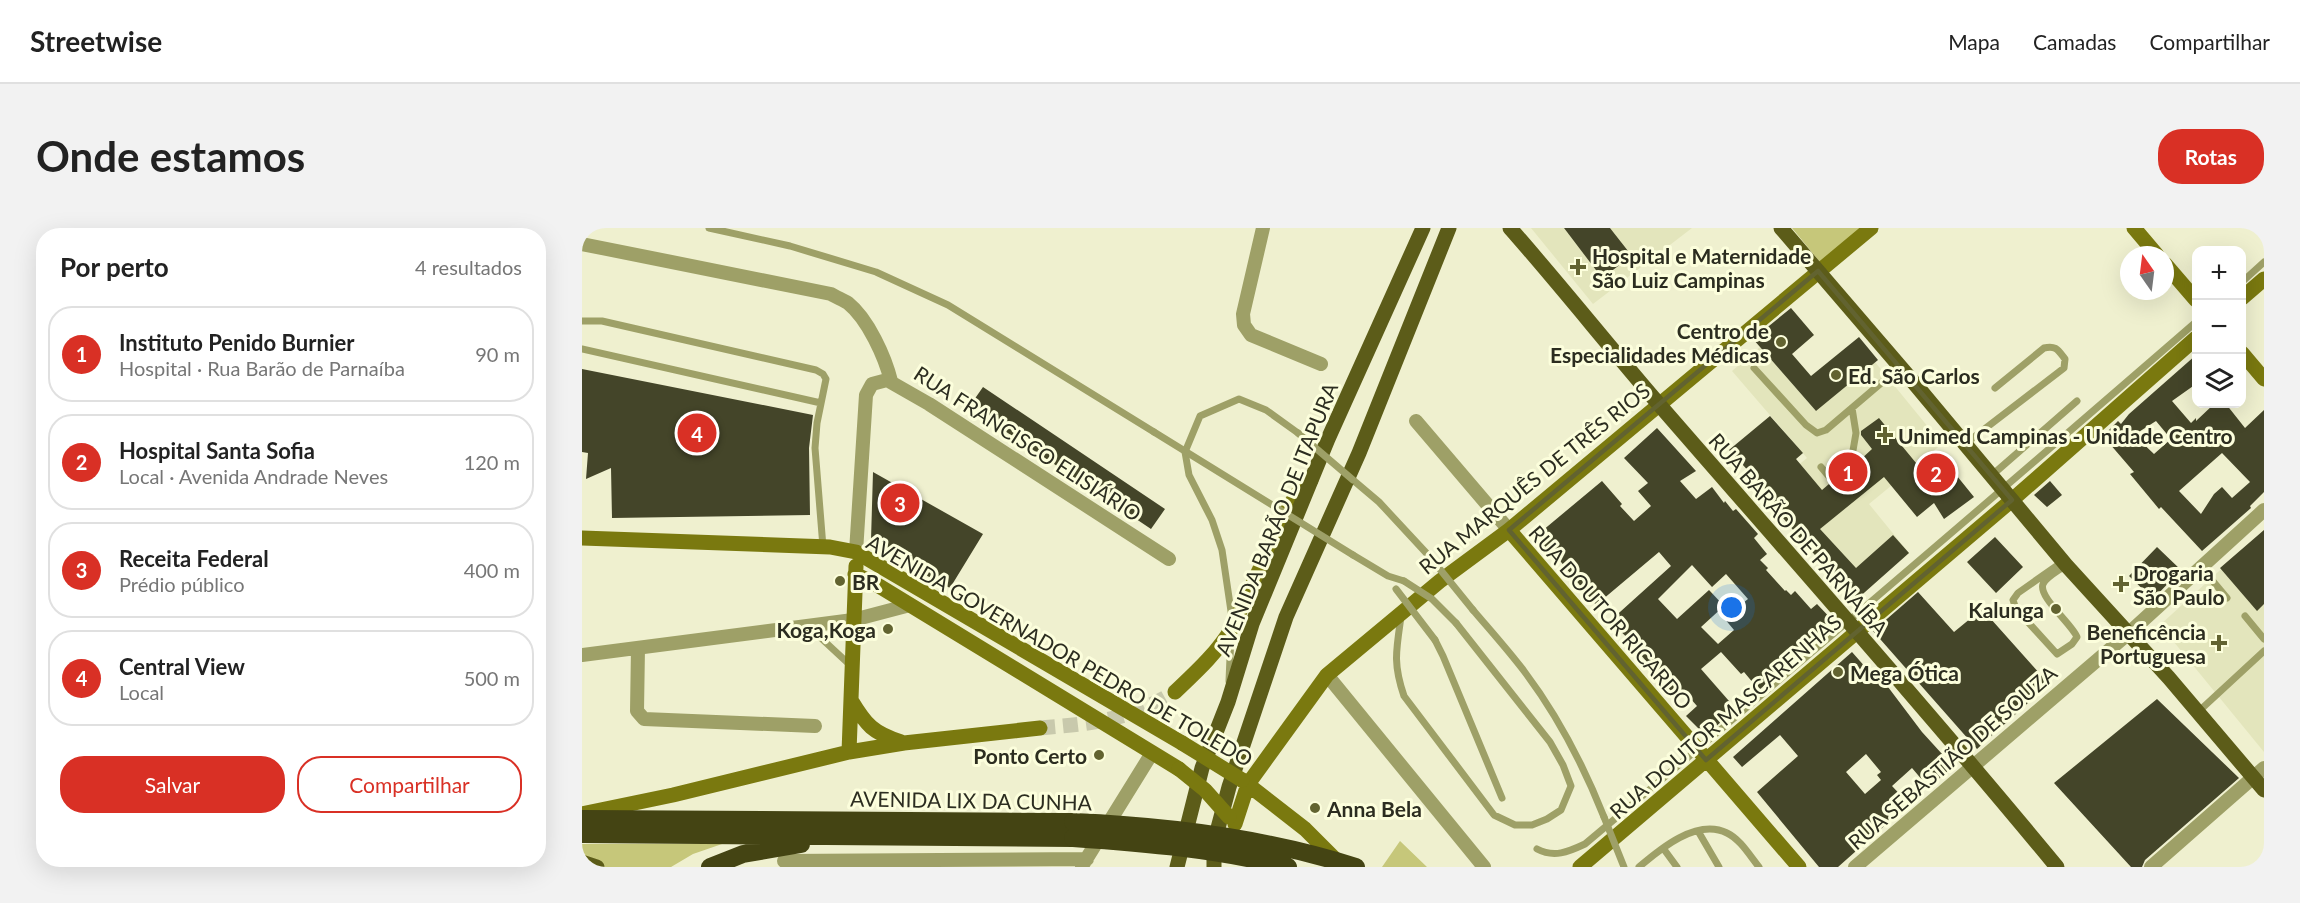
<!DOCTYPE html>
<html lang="pt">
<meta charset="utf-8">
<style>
body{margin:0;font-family:Lato,sans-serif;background:#f2f2f2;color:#222}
.controls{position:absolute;right:18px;top:18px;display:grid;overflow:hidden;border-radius:12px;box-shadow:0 6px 24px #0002}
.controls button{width:54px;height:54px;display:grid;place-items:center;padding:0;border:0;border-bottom:2px solid #e0e0e0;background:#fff;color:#222;font:30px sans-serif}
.compass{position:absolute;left:1538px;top:18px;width:54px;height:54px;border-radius:50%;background:#fff;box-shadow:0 6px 24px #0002;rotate:346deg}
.you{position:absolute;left:1150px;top:380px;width:21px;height:21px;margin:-15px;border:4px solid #fff;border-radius:50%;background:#1a73e8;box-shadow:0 0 0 9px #1a73e833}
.badge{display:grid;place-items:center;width:39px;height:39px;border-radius:50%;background:#d93025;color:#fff;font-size:20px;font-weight:700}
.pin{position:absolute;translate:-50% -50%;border:3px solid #fff;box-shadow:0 2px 6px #0006}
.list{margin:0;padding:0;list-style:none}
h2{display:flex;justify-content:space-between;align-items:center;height:78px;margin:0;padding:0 24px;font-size:26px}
h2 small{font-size:20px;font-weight:400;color:#767676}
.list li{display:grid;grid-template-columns:39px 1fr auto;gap:18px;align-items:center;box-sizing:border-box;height:96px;margin:0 12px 12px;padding:0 12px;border:2px solid #e0e0e0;border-radius:24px}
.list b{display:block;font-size:22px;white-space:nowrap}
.list p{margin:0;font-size:20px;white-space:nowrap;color:#767676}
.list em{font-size:20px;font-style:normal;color:#767676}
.actions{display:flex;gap:12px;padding:18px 24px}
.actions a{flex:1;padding:14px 0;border:2px solid #d93025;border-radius:24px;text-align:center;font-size:21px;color:#d93025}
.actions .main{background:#d93025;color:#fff}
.icon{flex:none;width:33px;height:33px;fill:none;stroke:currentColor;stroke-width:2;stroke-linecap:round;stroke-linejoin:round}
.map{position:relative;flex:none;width:1682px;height:639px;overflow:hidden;border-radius:24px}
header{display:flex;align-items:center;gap:36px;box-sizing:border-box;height:84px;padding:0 30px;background:#fff;border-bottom:2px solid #e0e0e0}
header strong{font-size:28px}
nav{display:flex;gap:33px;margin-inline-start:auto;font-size:21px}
.intro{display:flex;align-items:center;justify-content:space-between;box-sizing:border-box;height:144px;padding:0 36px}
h1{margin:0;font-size:42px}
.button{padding:15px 27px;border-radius:24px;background:#d93025;color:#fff;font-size:21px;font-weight:700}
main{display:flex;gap:36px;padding:0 36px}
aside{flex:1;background:#fff;border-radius:24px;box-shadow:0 6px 24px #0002}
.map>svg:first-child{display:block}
.built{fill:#e3e5bc}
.green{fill:#c6c77a}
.building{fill:#444529;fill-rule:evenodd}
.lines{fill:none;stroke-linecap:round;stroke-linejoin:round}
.secondary-tunnel{stroke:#c8c9ac;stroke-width:15;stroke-dasharray:15 8;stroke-linecap:butt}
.lane{stroke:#9ea067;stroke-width:7}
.street{stroke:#9ea067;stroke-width:14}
.secondary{stroke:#7a790f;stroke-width:15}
.primary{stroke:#5c5c19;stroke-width:15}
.highway{stroke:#444413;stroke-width:18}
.lane-bridge{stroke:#9ea067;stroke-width:7}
.secondary-bridge{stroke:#7a790f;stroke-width:15}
.highway-bridge{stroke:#444413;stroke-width:18}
.marked{fill:none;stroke:#626330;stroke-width:4.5;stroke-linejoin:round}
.poi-dot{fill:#626330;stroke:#fcfedc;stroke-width:2}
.labels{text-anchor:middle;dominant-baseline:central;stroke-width:6;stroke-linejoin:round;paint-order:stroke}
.poi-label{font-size:21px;font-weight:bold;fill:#2c2d20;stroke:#fcfedc;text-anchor:start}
.street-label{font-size:21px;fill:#2c2d20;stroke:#fcfedc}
</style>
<header>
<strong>Streetwise</strong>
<nav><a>Mapa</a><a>Camadas</a><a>Compartilhar</a></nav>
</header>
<div class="intro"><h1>Onde estamos</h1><a class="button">Rotas</a></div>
<main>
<aside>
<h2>Por perto<small>4 resultados</small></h2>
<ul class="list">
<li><span class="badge">1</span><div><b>Instituto Penido Burnier</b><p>Hospital · Rua Barão de Parnaíba</p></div><em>90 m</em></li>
<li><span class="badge">2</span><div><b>Hospital Santa Sofia</b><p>Local · Avenida Andrade Neves</p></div><em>120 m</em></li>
<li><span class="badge">3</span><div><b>Receita Federal</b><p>Prédio público</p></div><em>400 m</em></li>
<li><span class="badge">4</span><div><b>Central View</b><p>Local</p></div><em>500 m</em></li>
</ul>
<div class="actions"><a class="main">Salvar</a><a>Compartilhar</a></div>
</aside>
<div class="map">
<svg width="1682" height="639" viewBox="0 0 1682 639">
<rect width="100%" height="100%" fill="#eff0cf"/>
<!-- built -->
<path class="built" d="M949,0h33l39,50 29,-22 -22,-28h82l-99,76z
M1178,119l56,64 59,-49 67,82 -73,60 40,49 -53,47 -93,-106 44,-36 -75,-87z
M1682,302v222l-104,-127z"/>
<!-- green -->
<path class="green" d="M1210,0h71l-43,34z
M818,613l27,26h-45z
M0,616h140l-29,10 -22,13h-66l-23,-9z"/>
<!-- building -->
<path class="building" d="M982,0h46l22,28 -30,22z
M1209,80l23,27 -22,19 19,22 48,-39 19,23 -62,51 -63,-72z
M1614,127v29l-24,17 19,22 5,-5v3l18,-17h12l19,24 19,-18v82l-14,14 1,2 -49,43 -41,-44 -2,2 -29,-35 4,-2 -31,-36 15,-15 3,3 8,-10zM1574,193l15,18 -17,15 -20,-19zM1640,225l28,29 -18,16 -10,-11 -8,7 -13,20 -22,-23z
M0,141l231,46 -4,33 1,67 -198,3 -1,-50 -25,11 2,-26 -6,-1z
M401,159l182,122 -14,20 -182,-122z
M1188,188l33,37 -7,6 26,31 7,-6 6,-1 37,-34 -11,-14v-4l18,-13 42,51 19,-14 34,42 -30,22 -10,-16 -17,14 -33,-40 -64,52 36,39 37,-33 16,18 -53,47 -52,-57 -41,-49 4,-3 -38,-41z
M1075,200l39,43 -16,10 16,18 16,-12 12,16 1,-2 8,10 3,-2 22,25 -4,4 13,16 -7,6 8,8 -2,2 19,21 1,-1 5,5 4,-4 16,18 6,-5 19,20 -77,66 -15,-18 -3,2 -20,-22 -20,17 35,40 -29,25 -4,-1 -17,-17 11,-10 -14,-16 -7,7 -35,-42 2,-2 -33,-32 61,-55 -12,-14 -63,53 -48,-59 -2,2 -10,-12 66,-55 20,23 -2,2 14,15 17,-15 -13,-15 10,-8 -24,-25zM1110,337l20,22 14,-13 22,25 -24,19 10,12 -16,14 -17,-17 23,-21 -15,-16 -32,29 -19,-20z
M291,244l110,62 -33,54 -77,-41 -2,-7z
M1468,253l12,14 -15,12 -13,-12z
M1682,302v74l-7,7 -37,-43z
M1413,309l28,30 -27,26 -29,-31z
M1575,319l24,23 -28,29 -24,-23z
M1336,364l36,40 28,-23 67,75 -72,65 -104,-118z
M1270,424l30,34 3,-3 37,49 31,34 -24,22 -17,-20 -20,18 17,18 -71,63h-19l-62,-75 41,-36 -18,-21 -38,32 -9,-10zM1284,526l15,18 -4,3 4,5 -16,14 -19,-22z
M1575,471l82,79 -94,82 -3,7h-11l-77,-84z"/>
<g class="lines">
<!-- secondary-tunnel -->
<path class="secondary-tunnel" d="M458,500c56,-5 86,-7 135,-36"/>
<!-- lane -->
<path class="lane" d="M127,0l81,18 86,26 72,33 206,127
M1660,54l22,-20
M0,93h20l214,49 7,4 3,5 -9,44 -2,25 8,99
M0,121l239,54
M1172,140l52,57 11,8 9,-3 74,-63
M1383,216l99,-76 1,-9c-7,-9 -9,-14 -21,-11l-49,40
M1239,239l10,12 20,-17 5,-29 -4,-25
M1409,248l86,-75
M771,252l26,22 51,55
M771,327l35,21 16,5
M1480,334l-44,31 -5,7 3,9 41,45 15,-10 5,-7c-5,-13 -39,-40 -34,-53 3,-7 17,-14 23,-19
M1619,339l26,31
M891,382c17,20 35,40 51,61 34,45 59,93 80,146
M1663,388l19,23
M819,389c-5,34 -8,47 3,79l90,119 21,10h17l15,-6 14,-9 10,-24 -8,-21 -13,-23 -94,-119
M650,390l-10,-68 -10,-30 -23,-45 -4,-23 15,-36 39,-17 27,11 32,23
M226,398l42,39
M853,412l8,16 59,142
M647,453l2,-46
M1616,484l66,-61
M1116,603l21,36
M1081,620l14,19
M955,621c17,9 31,3 48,-5 205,-172 409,-347 611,-522
M1057,639c21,-18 58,-49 88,-34 13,6 23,23 32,34"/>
<!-- street -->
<path class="street" d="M681,0l-20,86 1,11 7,10 70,29
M0,16l249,50c5,3 12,6 17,9 20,16 37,54 43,78
M834,193l93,109
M274,324l10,-157 6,-11 15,-4 42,24 240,155
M56,420l-1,63 7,8 171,7
M0,427l271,-35 57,-15
M745,447l157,192
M202,633l303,-2
M500,638l70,-113
M1273,639l274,-234 135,-123
M1569,639l113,-99"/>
<!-- secondary -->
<path class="secondary" d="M1552,0l23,27
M1583,36l31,36
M1660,70l22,-19
M1660,125l22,26
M927,302l290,337
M0,310l248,9 26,5 326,191
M273,346l24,12 300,183
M593,464c21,-20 42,-39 57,-64l57,-121 8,-13 14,-14
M269,472c15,25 22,33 50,42
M267,524l7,-186
M660,552l63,49 33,33
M0,586l91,-19 176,-43 55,-9 136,-15
M653,596l13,-40 79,-109 113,-94 69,-51 362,-302
M998,639l432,-367 184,-162"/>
<!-- primary -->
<path class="primary" d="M928,0c52,59 101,121 153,181 132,152 266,303 394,458
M1199,0l134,156 151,181 103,113 95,112
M0,634l15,5
M595,639l25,-99 26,-66 24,-78 76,-185 95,-211
M632,639v-24l15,-56 57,-170 73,-164 90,-225"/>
<!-- highway -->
<path class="highway" d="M0,591l491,3
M0,606l491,4
M128,639l33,-13 58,-10"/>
<!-- lane-bridge -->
<path class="lane-bridge" d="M572,204l199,123
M716,205l55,47
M848,329l43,53
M822,353l28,18 24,24
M814,361l39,51
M1022,589l20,50"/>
<!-- secondary-bridge -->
<path class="secondary-bridge" d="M600,515l60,37
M597,541l26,21 24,27"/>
<!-- highway-bridge -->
<path class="highway-bridge" d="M491,594c95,4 193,16 283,45
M491,610c72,5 144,11 215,29"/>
</g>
<!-- marked area -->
<path class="marked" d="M1236,43l194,229 -306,260 -197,-230z"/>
<!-- markers -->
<g class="poi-dot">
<path d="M993 30h6v6h6v6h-6v6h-6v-6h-6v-6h6z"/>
<circle cx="1199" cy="114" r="6"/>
<circle cx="1254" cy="147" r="6"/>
<path d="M1300 198h6v6h6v6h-6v6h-6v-6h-6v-6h6z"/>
<circle cx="258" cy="353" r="6"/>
<path d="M1536 347h6v6h6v6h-6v6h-6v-6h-6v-6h6z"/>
<circle cx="1474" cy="381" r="6"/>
<circle cx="306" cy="401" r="6"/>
<path d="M1634 406h6v6h6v6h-6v6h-6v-6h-6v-6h6z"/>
<circle cx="1256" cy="444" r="6"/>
<circle cx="517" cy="527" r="6"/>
<circle cx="733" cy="580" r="6"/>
</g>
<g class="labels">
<!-- poi labels -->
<g class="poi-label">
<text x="1010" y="27">Hospital e Maternidade<tspan x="1010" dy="24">São Luiz Campinas</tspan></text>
<text x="1187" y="102" text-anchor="end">Centro de<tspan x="1187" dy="24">Especialidades Médicas</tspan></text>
<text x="1266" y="147">Ed. São Carlos</text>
<text x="1316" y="207">Unimed Campinas - Unidade Centro</text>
<text x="1551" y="344">Drogaria<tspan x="1551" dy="24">São Paulo</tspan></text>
<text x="270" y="353">BR</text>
<text x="1462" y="381" text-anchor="end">Kalunga</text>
<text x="294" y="401" text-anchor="end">Koga,Koga</text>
<text x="1624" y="403" text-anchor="end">Beneficência<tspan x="1624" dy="24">Portuguesa</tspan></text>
<text x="1268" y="444">Mega Ótica</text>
<text x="505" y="527" text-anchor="end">Ponto Certo</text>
<text x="745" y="580">Anna Bela</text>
</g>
<!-- street labels -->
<g class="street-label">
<text transform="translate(446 215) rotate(33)">RUA FRANCISCO ELISIÁRIO</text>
<text transform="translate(952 250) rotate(-39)">RUA MARQUÊS DE TRÊS RIOS</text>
<text transform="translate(694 291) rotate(-68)">AVENIDA BARÃO DE ITAPURA</text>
<text transform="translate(1217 306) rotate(49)">RUA BARÃO DE PARNAÍBA</text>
<text transform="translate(1029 389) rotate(49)">RUA DOUTOR RICARDO</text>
<text transform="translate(478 422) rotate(30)">AVENIDA GOVERNADOR PEDRO DE TOLEDO</text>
<text transform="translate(1143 488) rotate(-41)">RUA DOUTOR MASCARENHAS</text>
<text transform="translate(1370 529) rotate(-41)">RUA SEBASTIÃO DE SOUZA</text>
<text transform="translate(389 572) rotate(1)">AVENIDA LIX DA CUNHA</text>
</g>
</g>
</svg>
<div class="controls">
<button>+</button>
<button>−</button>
<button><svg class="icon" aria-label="layers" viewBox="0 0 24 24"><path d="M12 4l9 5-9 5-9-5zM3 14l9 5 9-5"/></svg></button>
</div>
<svg class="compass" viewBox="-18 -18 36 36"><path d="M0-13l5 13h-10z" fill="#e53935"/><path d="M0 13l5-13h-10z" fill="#767676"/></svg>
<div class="you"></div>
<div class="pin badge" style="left:1266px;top:244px">1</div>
<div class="pin badge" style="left:1354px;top:245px">2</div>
<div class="pin badge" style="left:318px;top:275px">3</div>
<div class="pin badge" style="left:115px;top:205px">4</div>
</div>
</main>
